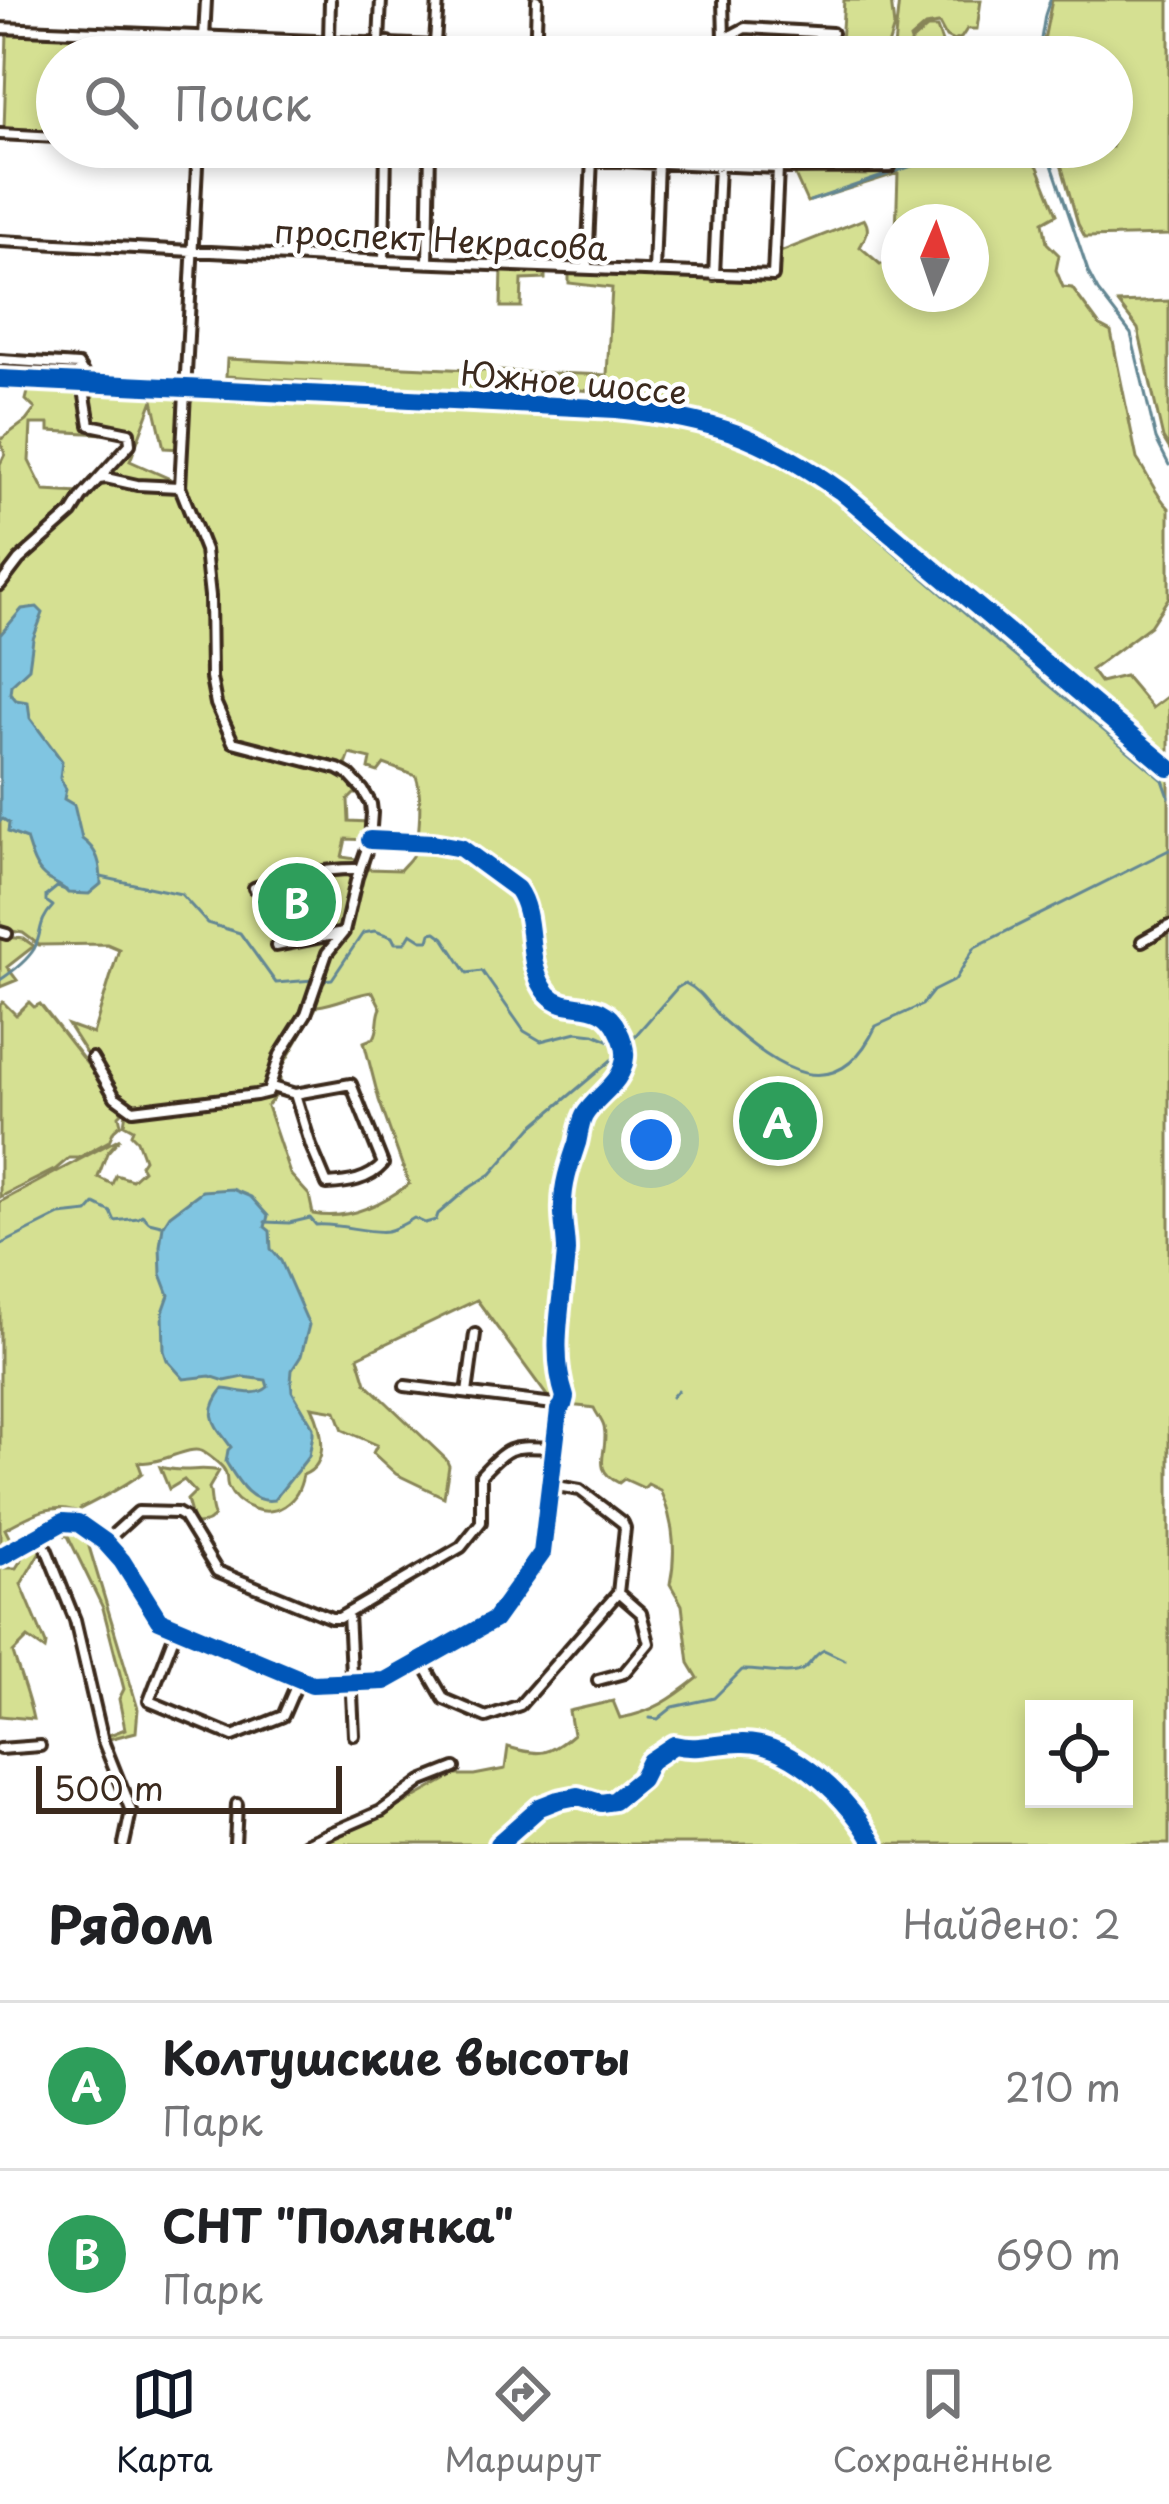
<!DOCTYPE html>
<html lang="ru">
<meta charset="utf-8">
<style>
body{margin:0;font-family:"Playpen Sans",sans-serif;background:#f2f2f2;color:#202124}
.controls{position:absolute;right:36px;bottom:36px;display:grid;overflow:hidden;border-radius:0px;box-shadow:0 6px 18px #0003}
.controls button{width:108px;height:108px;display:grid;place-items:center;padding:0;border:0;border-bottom:3px solid #e0e0e0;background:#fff;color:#202124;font:60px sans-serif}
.compass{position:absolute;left:881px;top:204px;width:108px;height:108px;border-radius:50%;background:#fff;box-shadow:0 6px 18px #0003;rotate:2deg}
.scale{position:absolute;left:36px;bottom:30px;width:306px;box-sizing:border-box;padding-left:12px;border:6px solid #3b2a1e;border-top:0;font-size:33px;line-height:42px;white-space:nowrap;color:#3b2a1e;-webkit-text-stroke:9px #fff;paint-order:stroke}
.you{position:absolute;left:651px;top:1140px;width:42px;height:42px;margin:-30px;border:9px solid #fff;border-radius:50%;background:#1a73e8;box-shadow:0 0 0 18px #1a73e833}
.badge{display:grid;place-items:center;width:78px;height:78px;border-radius:50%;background:#111827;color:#fff;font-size:39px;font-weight:700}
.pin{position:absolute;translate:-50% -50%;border:6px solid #fff;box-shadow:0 3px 12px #0006}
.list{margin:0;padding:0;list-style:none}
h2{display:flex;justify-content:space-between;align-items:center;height:156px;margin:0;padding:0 48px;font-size:51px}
h2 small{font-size:39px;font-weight:400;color:#757577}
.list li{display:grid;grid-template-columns:78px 1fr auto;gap:36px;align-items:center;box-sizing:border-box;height:168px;padding:0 48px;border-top:3px solid #e0e0e0}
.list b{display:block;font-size:45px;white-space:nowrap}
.list p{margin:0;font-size:39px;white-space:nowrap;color:#757577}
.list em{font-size:39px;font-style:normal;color:#757577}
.icon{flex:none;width:66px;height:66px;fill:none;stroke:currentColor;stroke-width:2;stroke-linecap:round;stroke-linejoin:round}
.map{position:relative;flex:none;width:1169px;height:1844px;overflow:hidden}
.search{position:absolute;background:#fff;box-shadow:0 6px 18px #0003;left:36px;right:36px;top:36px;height:132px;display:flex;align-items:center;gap:30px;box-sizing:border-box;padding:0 42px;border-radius:66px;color:#757577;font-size:45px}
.sheet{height:492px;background:#fff}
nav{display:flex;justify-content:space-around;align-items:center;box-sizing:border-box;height:168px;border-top:3px solid #e0e0e0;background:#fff;font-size:33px;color:#757577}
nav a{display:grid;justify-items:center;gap:6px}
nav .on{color:#111827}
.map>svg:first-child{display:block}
.green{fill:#d5e092;stroke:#888558;stroke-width:3;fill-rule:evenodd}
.water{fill:#80c5e1;stroke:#648793;stroke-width:3}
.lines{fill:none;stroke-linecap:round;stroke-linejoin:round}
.stream{stroke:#648793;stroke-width:3}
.minor-casing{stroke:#3b2a1e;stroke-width:16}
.minor{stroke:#fff;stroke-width:8}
.cycleway-casing{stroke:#fff;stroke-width:26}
.cycleway{stroke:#0057b8;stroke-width:18}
.labels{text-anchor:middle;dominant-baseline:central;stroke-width:9;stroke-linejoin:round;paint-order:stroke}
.street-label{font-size:33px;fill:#3b2a1e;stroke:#fff}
</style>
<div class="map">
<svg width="1169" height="1844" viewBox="0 0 1169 1844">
<rect width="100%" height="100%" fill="#fff"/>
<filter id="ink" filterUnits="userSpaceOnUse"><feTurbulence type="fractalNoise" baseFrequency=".00833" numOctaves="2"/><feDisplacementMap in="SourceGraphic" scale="24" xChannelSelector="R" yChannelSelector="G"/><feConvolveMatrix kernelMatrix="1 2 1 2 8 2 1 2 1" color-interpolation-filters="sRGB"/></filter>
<g filter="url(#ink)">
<!-- green -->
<path class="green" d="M844,0h47l3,27 -8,25 3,5h-49z
M899,0h82l-4,29h-10l-6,9 -7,3 -8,-4 -7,-13 -14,2 -15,13 1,3 16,-14h10l6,17 30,12h-60l1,-4 -3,-10 -3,14h-15z
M1052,0h117v235l-84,2 -7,-13 -19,-67 -6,-10h59v-90h-67l-2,-12z
M7,33l192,7v17h-142v76l-53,-2z
M867,147h158l13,20 19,47 -14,8 4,21 12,12 -3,15 7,17 9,1 28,38 11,6 26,127c12,17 17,34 32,49v89l-19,29 -59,44 9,12 25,-6 27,32 17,-13v66l-323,-273c-83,-57 -134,-75 -234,-85v-11l-82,-5 -2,12 -30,-2 1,-26 108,4 5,-87 -43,-5v-13l209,10 2,-28 84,-33c7,11 2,17 -4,28l20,17h15l3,-91 -91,29 -13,-29 72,2zM899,222h72v72h-72z
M502,269l43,1v9l-23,1 -1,27h-20z
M1169,301v147l-6,-10 -25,-109 -20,-26z
M227,359l266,12 -2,25 -168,-9 -2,-5 -95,-6z
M29,388l150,7 4,8 -1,46 -18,-1 -11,-48 -23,61 40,18 10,19 4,1 4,-98h4l3,-5 420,18 59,8 37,7 43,14 45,23 43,33 327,276v1069h-856l90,-40 52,-29h19l31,-6 3,-22c31,9 40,9 65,-13l-4,-23 44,-10 7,17c32,-5 53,-20 78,-40l-9,-15 -7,-58 -12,-21c7,-33 4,-63 -10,-94l-12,-6 -4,4 -20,-9 -5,4c-30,-15 -9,-31 -15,-56 -2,-7 -7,-12 -10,-19 -15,-3 -33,-1 -44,-8l-73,-100 -119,57 8,26 80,76 3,7 -5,31 -48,-23 -23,-21 4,-8 -34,-15 -7,-19 -24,-4c10,21 19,57 -9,68 -3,14 -7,23 -19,31 -19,12 -47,1 -56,-19 -3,-9 1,-11 -5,-19 -3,-4 -17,-15 -22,-17 -12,-6 -43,15 -63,11l4,11c-19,15 -41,25 -62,36l1,4c-29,-12 -50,2 -76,16l8,16 -13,7v-350l120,-64 -13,15 -9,24 14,7 4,-9 16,5 11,-10 -3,-5 4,-6 -7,-19 -6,-6 2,-5 -9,-5 2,-12 -8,-7 4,7 -3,3 2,9 -7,6 -5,11 -31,17h-9l-13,11 -56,28v-192l3,-3 13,13 13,-13 5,5 6,-3 77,98 -49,-77 25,9 26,-85 -12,-5 -68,1 -16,-12 -23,-4v-465l5,-10 -5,-14 26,-19 9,-12 -9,-9zM31,424h18v7l76,4 1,9 -46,49 -36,-2 -15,-30zM350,754l21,5 -2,10 9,3 6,-8 32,12c6,16 5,64 -4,80 -3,5 -8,9 -12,14l-32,-1 1,-8 -27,-4 4,-18 20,1 2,-18 -19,-1 -1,-21 6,-6h9l-1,-12 -16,-17zM373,992l8,16c-5,10 -1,20 -7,30l-10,4 15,58 30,84c-27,20 -61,37 -96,30l-4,-19 -19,-21 -23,-68 13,-15v-20l37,-65c20,-2 36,-12 56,-14zM1034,1709h90v90h-90z
M0,936l24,3 10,7 -27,21 10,13 -17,7z
M160,1467c23,7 40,-1 59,4l-10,17c3,10 1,17 5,27 -6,10 -10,8 -20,9l-7,-24 8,-8 -11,-12 -15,9z
M64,1528l20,2 54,179 -2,23 -27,7 -2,-3 18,-7 -6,-30 5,-10 -21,-81 -35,-72 -11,-1 -13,10 -23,39 25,60 -1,6 -17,-12 -15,15c7,23 15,42 20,66l-33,-3v-148h16l14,-22z"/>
<!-- water -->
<path class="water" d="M37,607l6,6 -10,26 -4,29 -18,17 -1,8 6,7 12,2 2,16 32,43 -2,17 6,11 -2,10 10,6 8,34c16,11 19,25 19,45l-12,10 -21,-1c-8,-10 -16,-9 -24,-17 -10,-9 -14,-25 -18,-37l-18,-7 1,-9 -6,-4 -3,2v-186l22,-26z
M232,1189l19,8 17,19 -3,11 5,4 1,18 10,12 28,64 -8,31 -9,14 -1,12 1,9 21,36v7l-4,22 -35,44c-24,4 -36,-19 -48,-38l2,-12 3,-3c-15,-22 -29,-31 -8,-58 14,1 33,9 45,-2l-2,-7 -22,-3 -19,4 -15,-5 -26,3 -17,-19 -3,-9 -1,-39 6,-17 -8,-21 -1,-28 3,-20 7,-11 32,-24z"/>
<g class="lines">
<!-- stream -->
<path class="stream" d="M1038,57l7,-42 5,-15
M1046,147l43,127 9,17 33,43 25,105 13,26
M810,201l154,-53 79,9 7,-2
M250,400l367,18 107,19 56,25 45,30 167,145 171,143 6,17
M101,877l80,17 26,29 33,10 36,50 37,-3
M0,980c9,-6 26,-18 34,-31 9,-17 3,-26 19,-43l-7,-5v-5l11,-9 9,3
M322,980l10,-1 31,-46 12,-2 17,6 3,6h10l6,-10 11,7h7l2,-7 5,-1 8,6 23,35 15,-2 42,60 17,10 36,-9 17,2 21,9 7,8
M628,1044l49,-56 8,-5c19,9 25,26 40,39 52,46 111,89 151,4l46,-21 11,-14 22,-11 20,-33 194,-97
M265,1222l24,1 21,-5 6,7c23,-2 54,9 71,6 9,-2 19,-8 27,-13l11,5 11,-3 2,-6 28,-24 25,-16 41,-47 90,-76
M0,1245l60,-30 28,-3 7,-8 16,8 4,9 23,-3 4,-3 7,7 12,3
M672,1397l6,-7
M650,1718l8,1 15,-12 41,-9 28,-28c15,-1 48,7 60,0 10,-6 11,-15 22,-20l21,10"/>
<!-- minor casing -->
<g class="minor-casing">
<path id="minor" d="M723,0l1,39
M0,28l535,22
M329,40l1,-40
M379,42l2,-42
M535,55l31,2
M203,57l3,-57
M388,57v-15
M434,57l4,-57
M535,57l2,-57
M690,57l55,-29 87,5
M0,134l57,3
M300,147l478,21 112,-1
M0,241l384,20 389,15 5,-108
M384,261l2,-113
M428,263l2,-116
M587,268l5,-110
M654,272l4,-111
M714,275l5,-110
M0,360l78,5 5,8 2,11
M0,379l616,30c97,10 146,27 226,83l327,276
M99,479l7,-1 31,7 42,2
M0,585l19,-25 53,-47 10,-16 48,-53 -1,-11 -39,-8 -7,-41
M254,888c31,-12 73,-20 106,-19
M0,932l7,2
M1142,941l27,-15
M276,946l67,-13
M92,1058l23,39 18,13 123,-15 12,-3 12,-37 26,-41 21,-61 17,-21 13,-55 13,-37 2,-27 -1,-9 -8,-14 -14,-15 -11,-6 -105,-27 -17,-38 -5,-26 -1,-82 -5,-46 -25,-63 18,-340
M272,1087l23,7 16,52 16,38c21,-1 42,-4 56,-20l-32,-80 -56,10
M405,1386l157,19
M467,1393l8,-59
M105,1542l33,-30 39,1 7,4 33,54 114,47h8l122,-71 20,-25v-47c30,-32 30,-28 73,-27
M46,1548l29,72 28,121 28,70 -7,33
M0,1557l63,-35 15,1 27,19 17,19 37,59 153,64 73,-3 109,-61 48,-67 17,-143 4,-5 2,-8c-16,-47 -2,-97 1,-146 0,-15 -4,-30 -3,-46 0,-22 7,-41 14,-62 2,-8 3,-19 7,-27 12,-21 39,-32 41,-59 1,-8 -3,-20 -7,-27 -17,-36 -50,-14 -70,-36 -25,-29 -10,-76 -31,-105l-56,-41 -28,-5 -63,-3
M348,1613l6,122
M177,1628l-28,73 84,35 50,-20 16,-37
M422,1661l22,38 42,18 34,-12 98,-112 7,-65 -2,-5 -43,-33 -29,-5
M598,1680l26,-7 25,-30 -8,-30 -23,-20
M0,1749l40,-3
M235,1844l2,-40
M305,1844l76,-33 41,-30 33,-13"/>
</g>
<!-- minor -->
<use href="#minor" class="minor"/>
<!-- cycleway casing -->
<g class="cycleway-casing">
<path id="cycleway" d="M0,379l616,30c97,10 146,27 226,83l327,276
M0,1557l63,-35 15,1 27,19 17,19 37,59 153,64 73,-3 109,-61 48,-67 17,-143 4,-5 2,-8c-16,-47 -2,-97 1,-146 0,-15 -4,-30 -3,-46 0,-22 7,-41 14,-62 2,-8 3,-19 7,-27 12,-21 39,-32 41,-59 1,-8 -3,-20 -7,-27 -17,-36 -50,-14 -70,-36 -25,-29 -10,-76 -31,-105l-56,-41 -28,-5 -63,-3
M498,1844l42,-37 18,-7 20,-4 23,7 13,-2 27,-22 9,-18 24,-16c24,6 43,-2 67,-2 51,-2 111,59 133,101"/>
</g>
<!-- cycleway -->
<use href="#cycleway" class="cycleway"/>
</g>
</g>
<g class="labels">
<!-- street labels -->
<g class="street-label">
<text transform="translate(441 238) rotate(3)">проспект Некрасова</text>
<text transform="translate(574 381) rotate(5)">Южное шоссе</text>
</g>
</g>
</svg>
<div class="controls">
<button><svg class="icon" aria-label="locate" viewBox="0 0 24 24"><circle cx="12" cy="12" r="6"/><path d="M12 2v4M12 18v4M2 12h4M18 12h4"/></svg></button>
</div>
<svg class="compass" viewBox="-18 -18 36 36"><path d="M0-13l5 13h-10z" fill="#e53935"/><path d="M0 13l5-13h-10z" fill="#757577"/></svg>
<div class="scale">500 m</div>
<div class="you"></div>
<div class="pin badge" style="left:778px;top:1121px;background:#2e9e5b">A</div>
<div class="pin badge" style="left:297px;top:902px;background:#2e9e5b">B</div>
<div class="search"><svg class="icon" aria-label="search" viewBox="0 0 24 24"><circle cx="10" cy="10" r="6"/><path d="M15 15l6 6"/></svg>Поиск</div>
</div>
<section class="sheet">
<h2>Рядом<small>Найдено: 2</small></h2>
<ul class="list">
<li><span class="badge" style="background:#2e9e5b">A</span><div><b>Колтушские высоты</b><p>Парк</p></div><em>210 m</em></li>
<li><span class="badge" style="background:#2e9e5b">B</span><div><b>СНТ &quot;Полянка&quot;</b><p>Парк</p></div><em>690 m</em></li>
</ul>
</section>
<nav>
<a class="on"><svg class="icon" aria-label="map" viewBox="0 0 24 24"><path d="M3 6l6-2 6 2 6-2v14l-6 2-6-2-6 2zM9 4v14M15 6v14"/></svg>Карта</a>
<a><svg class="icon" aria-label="directions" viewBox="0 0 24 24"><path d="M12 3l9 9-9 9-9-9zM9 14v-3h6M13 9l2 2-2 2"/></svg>Маршрут</a>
<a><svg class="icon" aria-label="saved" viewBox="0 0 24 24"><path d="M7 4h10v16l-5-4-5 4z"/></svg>Сохранённые</a>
</nav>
